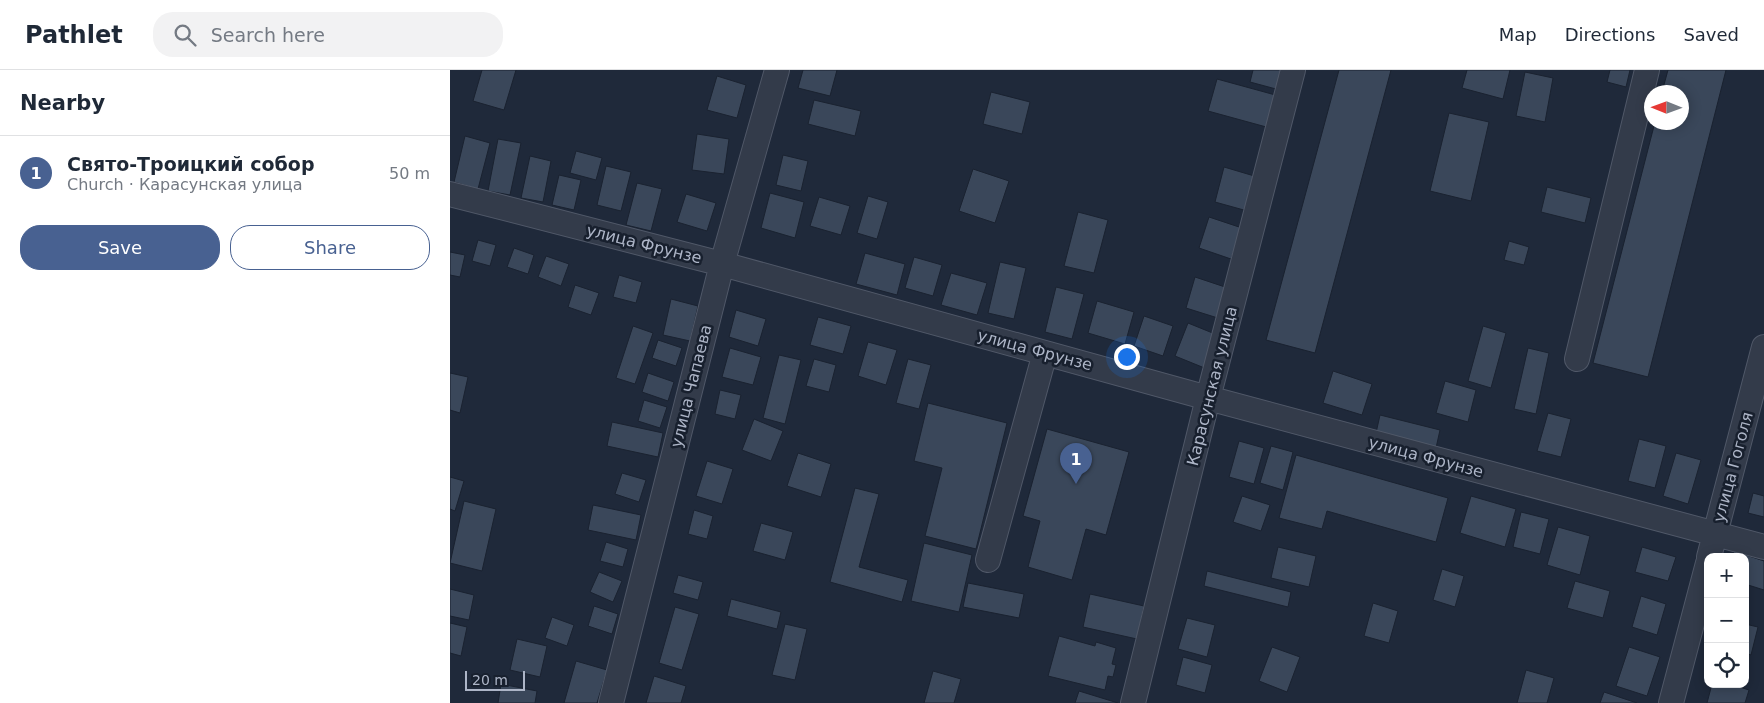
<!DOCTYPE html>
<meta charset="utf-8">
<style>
body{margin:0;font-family:"DejaVu Sans",sans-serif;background:#f2f2f3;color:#1f2937}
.controls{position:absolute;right:15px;bottom:15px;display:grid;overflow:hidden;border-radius:10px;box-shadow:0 2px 12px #0003}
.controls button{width:45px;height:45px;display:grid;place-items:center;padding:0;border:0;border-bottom:1px solid #e0e1e3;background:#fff;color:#1f2937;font:25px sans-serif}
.compass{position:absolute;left:1194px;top:15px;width:45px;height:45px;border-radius:50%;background:#fff;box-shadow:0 2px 12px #0003;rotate:271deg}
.scale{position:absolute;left:15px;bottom:12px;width:60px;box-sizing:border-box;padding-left:5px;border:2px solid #adb5c7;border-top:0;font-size:14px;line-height:18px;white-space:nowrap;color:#adb5c7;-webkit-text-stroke:4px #18202e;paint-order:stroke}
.you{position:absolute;left:676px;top:286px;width:18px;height:18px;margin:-12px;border:4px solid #fff;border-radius:50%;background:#1a73e8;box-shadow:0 0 0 8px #1a73e833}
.badge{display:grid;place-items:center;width:32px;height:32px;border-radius:50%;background:#486191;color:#fff;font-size:16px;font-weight:700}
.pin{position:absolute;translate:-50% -41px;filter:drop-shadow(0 1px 2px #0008)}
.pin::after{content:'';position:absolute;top:26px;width:18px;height:15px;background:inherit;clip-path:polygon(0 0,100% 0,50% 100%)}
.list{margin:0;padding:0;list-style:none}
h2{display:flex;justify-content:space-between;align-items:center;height:65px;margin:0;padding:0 20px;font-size:21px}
h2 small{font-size:16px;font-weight:400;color:#747a83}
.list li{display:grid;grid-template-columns:32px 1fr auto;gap:15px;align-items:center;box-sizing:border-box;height:75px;padding:0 20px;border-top:1px solid #e0e1e3}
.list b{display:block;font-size:19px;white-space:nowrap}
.list p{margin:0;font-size:16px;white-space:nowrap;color:#747a83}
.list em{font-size:16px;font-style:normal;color:#747a83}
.actions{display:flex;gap:10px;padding:15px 20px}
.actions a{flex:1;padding:11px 0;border:1px solid #486191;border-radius:20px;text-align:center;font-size:18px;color:#486191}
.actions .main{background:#486191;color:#fff}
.icon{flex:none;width:28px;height:28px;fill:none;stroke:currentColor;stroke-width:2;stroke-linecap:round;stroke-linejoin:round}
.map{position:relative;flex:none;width:1314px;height:633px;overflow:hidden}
header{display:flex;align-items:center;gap:30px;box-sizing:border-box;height:70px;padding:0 25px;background:#fff;border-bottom:1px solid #e0e1e3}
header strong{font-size:24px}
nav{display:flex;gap:28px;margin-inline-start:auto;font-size:18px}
.search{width:350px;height:45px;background:#f2f2f3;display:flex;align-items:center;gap:12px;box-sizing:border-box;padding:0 18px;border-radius:20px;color:#747a83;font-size:19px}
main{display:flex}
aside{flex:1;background:#fff}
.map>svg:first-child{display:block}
.building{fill:#3a475a;stroke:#1a2230}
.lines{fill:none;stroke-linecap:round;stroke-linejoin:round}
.minor-casing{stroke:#505868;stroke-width:26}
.minor{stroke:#333b4a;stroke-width:24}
.labels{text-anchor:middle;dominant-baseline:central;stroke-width:5;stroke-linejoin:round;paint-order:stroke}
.street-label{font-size:16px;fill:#adb5c7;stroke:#18202e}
</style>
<header>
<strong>Pathlet</strong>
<div class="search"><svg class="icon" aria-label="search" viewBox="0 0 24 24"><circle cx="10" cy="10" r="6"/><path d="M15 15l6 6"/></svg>Search here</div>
<nav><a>Map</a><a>Directions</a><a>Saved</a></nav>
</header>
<main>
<aside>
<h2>Nearby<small></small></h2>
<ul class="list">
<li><span class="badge">1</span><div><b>Свято-Троицкий собор</b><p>Church · Карасунская улица</p></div><em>50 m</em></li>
</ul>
<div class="actions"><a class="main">Save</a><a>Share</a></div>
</aside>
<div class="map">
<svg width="1314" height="633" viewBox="0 0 1314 633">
<rect width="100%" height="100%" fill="#1f293a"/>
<!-- building -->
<path class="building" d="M32,0h34l-12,40 -31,-9z
M353,0h34l-7,26 -32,-8z
M803,0h29l-6,19 -26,-7z
M889,0h52l-76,283 -49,-13z
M1017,0h43l-7,29 -41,-11z
M1160,0h20l-4,17 -19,-5z
M1218,0h58l-78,307 -55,-14 62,-241h27v-30h-20z
M1075,2l28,6 -8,44 -29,-6z
M267,6l29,9 -9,33 -30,-8z
M767,9l62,17 -9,32 -62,-17z
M541,22l39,10 -8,32 -39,-10z
M364,30l47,11 -6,25 -47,-12z
M999,43l40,9 -18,79 -41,-10z
M247,64l32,5 -5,35 -32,-4z
M15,66l25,7 -12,46 -24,-7z
M48,69l23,4 -11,52 -22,-4z
M126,81l26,7 -6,22 -26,-7z
M333,85l25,6 -7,30 -25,-6z
M80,86l21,5 -8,41 -22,-4z
M156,96l25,6 -10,39 -24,-6z
M774,97l37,11 -10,34 -36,-10z
M523,99l36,12 -14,42 -36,-12z
M109,105l22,5 -7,30 -22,-5z
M187,113l25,6 -11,42 -25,-6z
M1097,117l44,11 -6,25 -44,-11z
M320,123l34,9 -9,36 -34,-10z
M236,124l30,9 -9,28 -30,-9z
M418,126l20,6 -11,37 -20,-6z
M369,127l31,9 -9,29 -31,-9z
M628,142l30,8 -14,53 -30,-7z
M759,147l33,11 -11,31 -32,-11z
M28,170l18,5 -6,21 -18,-5z
M1059,171l20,6 -5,18 -20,-5z
M64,178l20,7 -6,19 -21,-7z
M0,182l15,3 -5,22 -10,-2z
M415,183l40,11 -8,31 -41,-11z
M96,186l23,8 -8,22 -23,-9z
M464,187l28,8 -9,31 -28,-8z
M550,192l26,6 -12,51 -26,-6z
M501,203l36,10 -10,32 -36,-10z
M169,205l23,7 -6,21 -23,-6z
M745,207l36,12 -10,30 -35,-11z
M125,215l24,8 -8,22 -23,-8z
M606,217l28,7 -12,45 -27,-7z
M221,229l27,7 -8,35 -27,-6z
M647,231l37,11 -9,32 -37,-11z
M286,240l30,9 -8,27 -29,-9z
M694,246l29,10 -10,30 -29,-10z
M368,247l33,9 -8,28 -33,-9z
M738,253l32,13 -13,33 -32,-13z
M183,256l20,7 -18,51 -19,-6z
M1033,256l23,7 -15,55 -23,-7z
M208,270l24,8 -6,18 -24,-8z
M418,272l29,8 -11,35 -28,-9z
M280,278l31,9 -8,28 -31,-8z
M1078,278l21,5 -13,61 -22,-5z
M329,285l22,5 -16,64 -22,-6z
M364,289l22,6 -7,27 -23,-6z
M458,289l23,6 -12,44 -23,-6z
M883,301l39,13 -10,31 -39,-12z
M0,303l18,4 -8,36 -10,-3z
M198,303l26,9 -6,19 -26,-9z
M995,311l31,9 -8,32 -32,-9z
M270,320l21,5 -6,24 -20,-5z
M194,330l23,7 -7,21 -22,-7z
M478,333l79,20 -31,126 -51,-13 17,-68 -28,-7z
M1098,343l23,6 -10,38 -24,-6z
M930,345l60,15 -4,18 -60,-15z
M304,349l29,12 -12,30 -29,-11z
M162,352l51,11 -5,24 -51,-11z
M597,359l82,23 -23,83 -20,-6 -14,51 -44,-13 12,-46 -17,-5z
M1189,369l27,7 -11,42 -27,-7z
M789,371l25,7 -10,36 -25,-7z
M821,376l22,6 -10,38 -23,-7z
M348,383l33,11 -10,33 -34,-11z
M1226,383l25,7 -13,44 -25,-8z
M846,385l152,43 -12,44 -109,-31 -5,18 -43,-11z
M257,391l26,8 -11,35 -26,-8z
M172,403l24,7 -7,22 -24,-8z
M0,407l14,4 -9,30 -5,-2z
M405,418l24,6 -20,73 49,13 -6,22 -72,-20z
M1303,423l11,3v21l-16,-4z
M792,426l28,9 -9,26 -28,-9z
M1021,426l45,13 -11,38 -45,-14z
M14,431l32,8 -14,62 -32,-8z
M143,435l48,10 -5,25 -48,-10z
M244,440l19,6 -6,23 -19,-5z
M1071,442l28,7 -9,35 -27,-7z
M311,453l32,9 -8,28 -32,-9z
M1108,457l32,9 -10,39 -33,-10z
M156,472l22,7 -5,18 -23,-6z
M474,473l48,12 -13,57 -48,-11z
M828,477l38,9 -7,31 -38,-9z
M1192,477l34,10 -8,24 -33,-9z
M1284,481l30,10v29l-19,-6v-27h-13z
M992,499l22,7 -9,31 -22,-7z
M757,501l84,21 -3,15 -84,-21z
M149,502l23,9 -9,21 -23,-10z
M228,505l25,7 -5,18 -25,-7z
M1125,511l35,10 -7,27 -36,-10z
M518,513l56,11 -5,24 -56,-11z
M0,519l24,6 -5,25 -19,-4z
M640,524l54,12 -7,33 -54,-12z
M1191,526l25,8 -9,31 -25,-8z
M281,529l50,13 -4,17 -50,-13z
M923,533l25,8 -9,32 -25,-7z
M144,536l24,8 -6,20 -24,-8z
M225,537l24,7 -17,56 -23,-7z
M102,547l22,8 -7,21 -22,-8z
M737,548l28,7 -8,32 -29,-8z
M0,553l17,4 -6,29 -11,-3z
M335,554l22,5 -12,51 -23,-5z
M1295,554l13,3 -7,28 -6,-2z
M609,566l36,10 1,-4 20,6 -4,16 4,1 -3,12 -5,-1 -3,14 -57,-14z
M67,569l30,7 -7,31 -30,-7z
M822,577l28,10 -13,35 -28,-11z
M1179,577l31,10 -13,39 -31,-10z
M733,587l29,8 -7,28 -29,-8z
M126,591l31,9 -10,33h-33z
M1076,600l28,8 -7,25h-30z
M483,601l28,8 -7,24h-30z
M204,606l32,10 -5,17h-35z
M51,614l36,7 -2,12h-37z
M1262,614h18l19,6 -4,13h-38z
M629,621l39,12h-43z
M1154,622l33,11h-37z"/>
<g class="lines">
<!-- minor casing -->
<g class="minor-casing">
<path id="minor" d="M0,124l272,70 486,134 556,149
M1127,289l70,-289
M1259,487l55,-210
M538,490l57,-207
M161,633l111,-439 55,-194
M683,633l75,-305 85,-328
M1221,633l37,-140"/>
</g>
<!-- minor -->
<use href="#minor" class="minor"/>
</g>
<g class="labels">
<!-- street labels -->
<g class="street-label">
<text transform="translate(194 174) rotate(14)">улица Фрунзе</text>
<text transform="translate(585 280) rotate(15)">улица Фрунзе</text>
<text transform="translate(241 316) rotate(-76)">улица Чапаева</text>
<text transform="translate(762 316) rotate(-76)">Карасунская улица</text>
<text transform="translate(976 387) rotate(15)">улица Фрунзе</text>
<text transform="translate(1283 397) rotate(-75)">улица Гоголя</text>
</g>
</g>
</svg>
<div class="controls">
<button>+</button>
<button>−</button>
<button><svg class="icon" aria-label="locate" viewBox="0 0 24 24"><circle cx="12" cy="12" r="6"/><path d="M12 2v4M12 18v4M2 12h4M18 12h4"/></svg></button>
</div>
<svg class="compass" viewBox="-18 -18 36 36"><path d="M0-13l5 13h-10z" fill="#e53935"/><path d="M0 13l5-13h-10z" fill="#747a83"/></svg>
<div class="scale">20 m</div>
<div class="you"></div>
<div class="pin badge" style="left:626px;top:414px">1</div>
</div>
</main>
